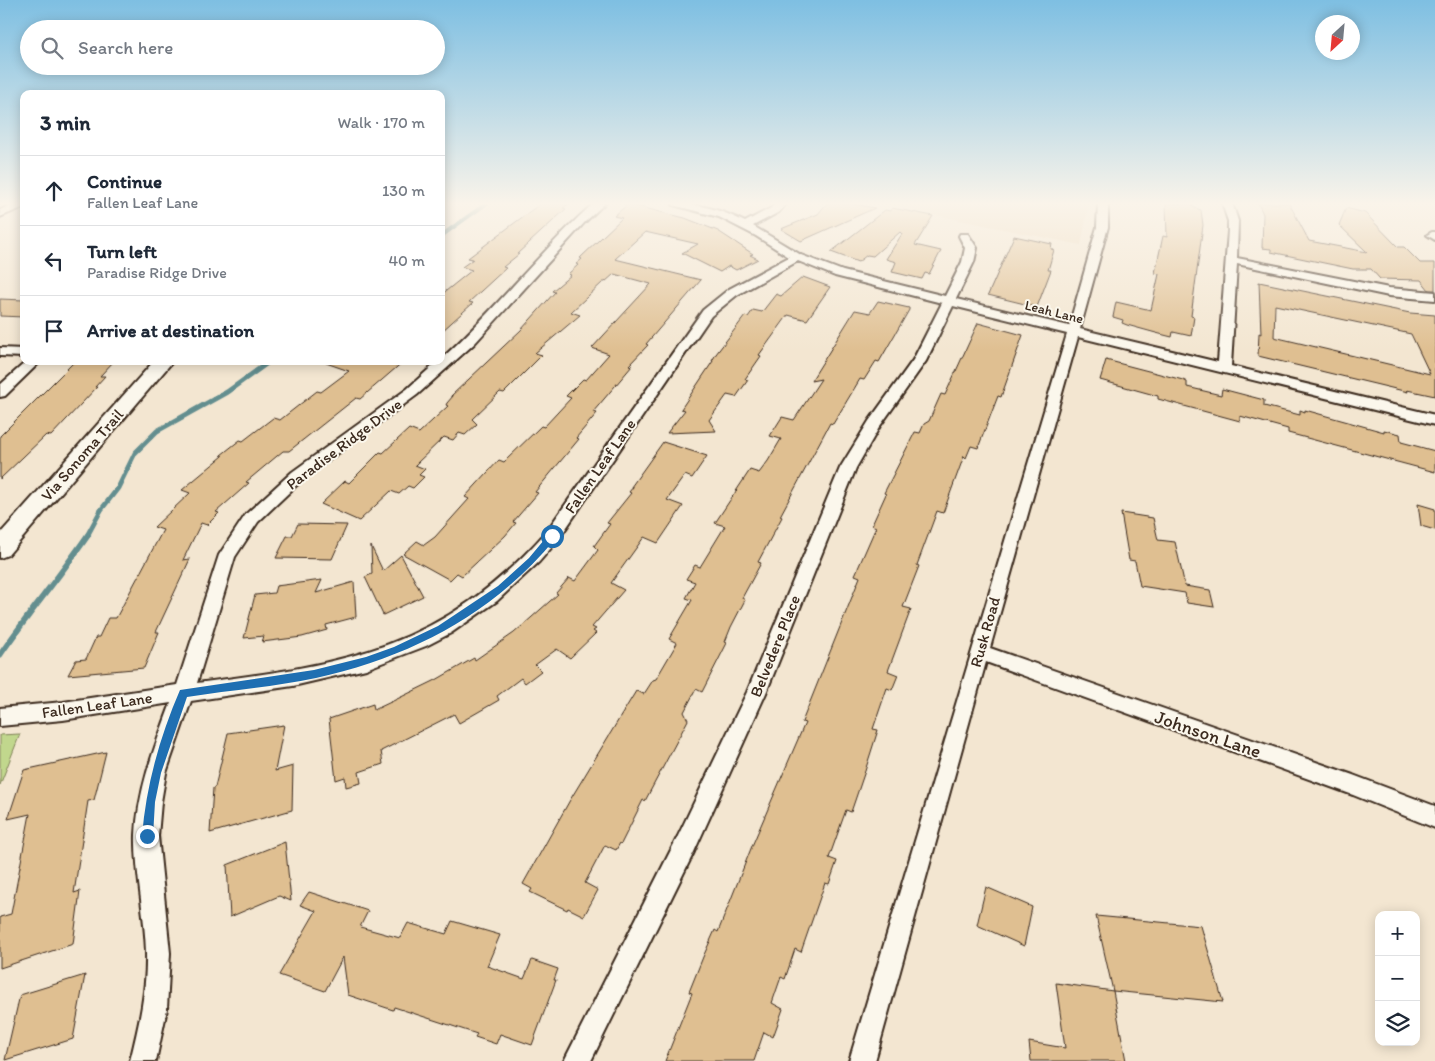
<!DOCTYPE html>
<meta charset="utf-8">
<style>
body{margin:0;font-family:Itim,sans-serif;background:#f2f2f3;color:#1f2937}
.controls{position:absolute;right:15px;bottom:15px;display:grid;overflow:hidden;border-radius:10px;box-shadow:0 2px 12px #0003}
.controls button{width:45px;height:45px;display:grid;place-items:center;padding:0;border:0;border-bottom:1px solid #e0e1e3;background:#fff;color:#1f2937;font:25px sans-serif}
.compass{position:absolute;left:1315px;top:15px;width:45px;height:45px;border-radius:50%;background:#fff;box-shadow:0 2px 12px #0003;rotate:206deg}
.stop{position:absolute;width:15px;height:15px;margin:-11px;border:4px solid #1f6fb2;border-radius:50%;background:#fff}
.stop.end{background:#1f6fb2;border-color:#fff;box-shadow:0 1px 5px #0008}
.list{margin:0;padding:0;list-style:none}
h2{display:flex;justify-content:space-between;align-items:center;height:65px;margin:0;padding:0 20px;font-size:21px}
h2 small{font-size:16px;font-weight:400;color:#747a83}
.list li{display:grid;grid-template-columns:32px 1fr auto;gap:15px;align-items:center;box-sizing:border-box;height:70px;padding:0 20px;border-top:1px solid #e0e1e3}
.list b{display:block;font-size:19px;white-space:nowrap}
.list p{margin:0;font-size:16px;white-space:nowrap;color:#747a83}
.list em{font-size:16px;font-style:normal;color:#747a83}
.icon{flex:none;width:28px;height:28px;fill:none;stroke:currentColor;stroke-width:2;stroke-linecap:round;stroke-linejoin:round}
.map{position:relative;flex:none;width:1435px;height:1061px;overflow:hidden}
.search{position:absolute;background:#fff;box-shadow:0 2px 12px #0003;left:20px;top:20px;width:425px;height:55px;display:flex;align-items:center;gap:12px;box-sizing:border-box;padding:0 18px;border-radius:28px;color:#747a83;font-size:19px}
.panel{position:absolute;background:#fff;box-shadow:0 2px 12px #0003;left:20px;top:90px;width:425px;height:275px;border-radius:10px}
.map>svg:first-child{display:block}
.built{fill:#eddabe}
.green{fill:#c1d78d;stroke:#7e8056}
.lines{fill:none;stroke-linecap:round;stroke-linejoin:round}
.stream-far2{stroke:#648e8f;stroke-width:4}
.stream-far1{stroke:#648e8f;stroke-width:5}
.stream{stroke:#648e8f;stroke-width:6}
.building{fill:#dfbf91;stroke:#3b2a1e;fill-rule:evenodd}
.street-casing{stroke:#3b2a1e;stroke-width:4}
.secondary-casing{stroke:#3b2a1e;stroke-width:4}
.street{fill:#fbf7ec;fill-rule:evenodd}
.secondary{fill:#fbf7ec;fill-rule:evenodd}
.route{fill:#1f6fb2}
.labels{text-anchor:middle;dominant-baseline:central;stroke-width:4;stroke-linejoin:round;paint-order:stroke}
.far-street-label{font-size:14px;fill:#3b2a1e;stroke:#fbf7ec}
.street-label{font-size:16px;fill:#3b2a1e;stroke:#fbf7ec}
.near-street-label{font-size:19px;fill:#3b2a1e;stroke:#fbf7ec}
</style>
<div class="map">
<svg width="1435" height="1061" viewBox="0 0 1435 1061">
<rect width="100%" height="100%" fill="#f3e6d1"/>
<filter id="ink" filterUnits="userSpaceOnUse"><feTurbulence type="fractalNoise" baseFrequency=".02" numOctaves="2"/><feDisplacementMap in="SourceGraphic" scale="10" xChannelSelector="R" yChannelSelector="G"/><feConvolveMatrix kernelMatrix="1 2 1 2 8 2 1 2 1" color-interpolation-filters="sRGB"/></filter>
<g filter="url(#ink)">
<!-- built -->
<path class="built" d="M877,203h212l-8,42z"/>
<!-- green -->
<path class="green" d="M20,734l-20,51v-50z"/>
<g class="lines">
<!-- stream-far2 -->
<path class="stream-far2" d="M441,236l46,-33"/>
<!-- stream-far1 -->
<path class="stream-far1" d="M87,536l14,-26 17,-22 17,-35 22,-22 70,-39 43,-31"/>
<!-- stream -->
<path class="stream" d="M0,655c28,-41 60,-79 88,-120"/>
</g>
<!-- building -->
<path class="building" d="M541,203h29l-7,5 3,1 -49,45h2l-16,13 3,1 -37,34 4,1 -32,29v-37l31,-25 -10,-3 11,-8 -5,-1z
M827,203h21l27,5 -74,33 -20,-12 37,-15z
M1166,203l26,1 1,3 8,3 2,15 -12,91 3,1 -3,19 -18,-4 -1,5 -16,-4 -29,-8 -5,-2 1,-3 -10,-3 3,-15 35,8 8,-36 -4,-1 8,-37 4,1z
M1258,203h31l20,38 58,11 -28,-27 7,-17 19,5 33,34h6l16,16h15v27h-6l-8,-10 -41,-1 -9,-10h-18l-82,-17v-3l-9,-1 1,-34z
M628,204l57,14 33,13 35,23 -3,1 8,4 -22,11 -7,-4 -9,6 -38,-19 16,-9 -53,-12 -30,27 86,21 -55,64 2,1 -19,20 3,1 -39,46 4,1 -21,25 3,1 -44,53 3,1 -25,29 3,1 -11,13 -43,40 -5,-3 -7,7 -47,-26 14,-13 7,4 11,-8 34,-38 -4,-2 34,-37 5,2 37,-36 3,1 27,-29 -5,-2 17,-17 3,1 23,-26 -17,-6 59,-64 -37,-10 -9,8h-2l-32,30 9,3 -45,38 7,2 -38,38 -4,-1 -28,27 5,5 -12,11 -6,-2 -6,7 -9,-3 -29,28 10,4 -6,6 5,2 -11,11 -5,-2 -9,8 -8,-3 -32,30 -38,-17 24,-23 4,2 31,-31 3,1 26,-24 10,4 29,-27 -2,-1 1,-2 6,-7h-2l70,-66 34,-38 -3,-1 19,-16 -3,-1 10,-9 -2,-1 6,-5 -2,-1 42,-40 -8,-2z
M892,208l41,8 -18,29 26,6 -12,23 -4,-1 -3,6 -30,-7 4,-10 -10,-3 16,-25 -2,-2 -27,24 -6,-1 -9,7 -27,-10 54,-42 5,1z
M1014,236l38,8 -1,5 3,1 -6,20h3l-14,37 -49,-12z
M803,277l27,10 -23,33 -19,-5 -29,40 2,1 -16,23 3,1 -12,17 -9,-2 -18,25 7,11 -49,2 18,-23 -4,-1 32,-48h-1l4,-7 29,-38 3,1 5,-7 9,2 14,-18 5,2z
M1259,282l151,31 25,2v81l-28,-6 1,2 -150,-36 1,-23 2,1zM1275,305l136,29 19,40 -156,-37z
M0,299l24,1v17l-24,-1z
M878,301l31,7v2l-30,52 -3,-1 -12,19 -4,-1 -27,45 -3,-1 -50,93 2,1 -24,45 3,1 -19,35 3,2 -14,27 -6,15 2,1 -25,49 -6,-3 -12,23 4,8 -43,81 -2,-1 -22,44 -1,-1 -4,7 -11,-5 -20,38 13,7 -14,26 -16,-8 -1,2 -37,-18 2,-3 -9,-5 47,-84 66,-109 8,3 9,-14 3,-1 21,-36 -8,-4 23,-39 -6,-2 9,-16 -9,-3 9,-14 5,2 25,-41 -10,-3 35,-53 9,3 9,-12 13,-22 -11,-3 12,-19 12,3 27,-41 -10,2 44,-71 15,3z
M978,323l45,12 -22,62 -3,-1 -20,52 -7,-2 -5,12 -2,-2 -21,57 -6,-2 -20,54 2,1 -16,41 8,2 -23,62 10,4 -6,15 -5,-2 -14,41 5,1 -13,41 -14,41 -5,-2 -17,48 8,3 -8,23 -4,-1 -24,69 -6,-3 -10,30 -4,-2 -9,26 11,6 -10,28 -9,-5 -10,29h-89l27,-68 -3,-1 14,-35 12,-27 3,2 34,-86 53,-123 -3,-1 58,-145 -5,-2 21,-48 -4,-2 14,-31 -2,-1 31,-61 5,1 4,-9 5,-3 12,-27 4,1z
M1106,360l77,20 4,2v5l34,8 1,-6 42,11v6l36,9v-5l5,2v-2l79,22v-2l16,4 1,8 34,9v21l-147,-39v-4l-48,-13v5l-82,-22v-3l-58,-16z
M75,361h39l-14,15h5l-10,11h2l-46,49 -5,-1 -46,44v-43z
M327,361h77l-44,38 -4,-1 -67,53h-6l-37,31 3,1 -33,29 3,1 -12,12 -6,-2 -18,37 7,-1 -34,73h3l-15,36 -76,7 8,-15 10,-1 10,-22h3l9,-19h8l47,-88 -9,-3 36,-34 -8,-3 41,-34 -2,-1 19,-15 3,1 30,-23 7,2 37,-29 4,1 28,-21 -23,-8z
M663,442l44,14 -15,22 -7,-3 -18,25 16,6 -25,37 -14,-6 -33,46 13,7 -32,37 4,2 -3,2 3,2 -26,25 -13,-9 -22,16 6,6 -16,12 -4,-5 -24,18 2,4 -40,23 -5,-9 -73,37 2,13 -24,8 2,11 -15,4 -1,-10 -9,3 -7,-61 44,-15 1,6 21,-10 41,-20 38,-22 1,2 39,-27 44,-39 -2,-1 13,-15 6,3 23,-31 -4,-4 16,-22 -3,-1 24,-30 -2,-1 4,-5h-2z
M1418,504l17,5v21l-14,-4z
M1121,513l32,5 5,22 17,2 10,44 25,4 4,17 -27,-4 -2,-10 -45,-7 -5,-25 -6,-1z
M298,524l49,1 -15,34 -56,-1 11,-22h5z
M371,546l12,25 18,-16 22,41 -40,19 -18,-38 7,-3z
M322,580l-6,13 38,-11 2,35 -30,8 1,5 -25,7 -40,5 2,-6 -20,2 11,-43 19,-2 2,-7z
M284,725l-9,46 18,-5 -1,44 -82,23 3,-45 2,-1 13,-54z
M106,752l-12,48 -6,1 -14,92 6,-2 -7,53 -73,24v-51l11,-3 19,-100 -22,5 16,-49z
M285,842l6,59 -12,-5 -49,21 -3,-52z
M986,887l46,20 -8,39 -47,-21z
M309,892l59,19 -8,16 40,11 8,-15 38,11 6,-13 48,14 -13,31 37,13 8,-19 26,9 -4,11h2l-24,65 -32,-11 -4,10 -21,-7 2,-3 -83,-27 -1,3 -45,-15 -5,-38 -18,34 -46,-16 37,-64 -16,-6z
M1096,916l105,10 22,76 -110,-11z
M85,975l-12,64 -68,21 15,-65z
M1056,983l57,8 13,70h-95l-2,-19 36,6z"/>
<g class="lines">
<!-- street casing -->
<g class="street-casing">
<path id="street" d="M15,203h9v4l-24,10v-7z
M594,203h11l-20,19 -110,121 -58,52 -115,85 -44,42 -23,35 -38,126c148,-19 245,-34 349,-151l157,-222 26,-21 60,-32 -33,-21 -37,-19 -46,-12 -1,-2c26,0 50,7 73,19l26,-14 5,-5h11l-8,9 -26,14 48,29 42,16 102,25 17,-34 3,-14 -6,-12 1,-2h8l9,14 -3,14 -18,37 113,27 28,-99 1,-24h10v24l-28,102 138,33 10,-131v-10l-6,-18h10l6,18 -1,37 152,30 46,4v8l-46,-4 -152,-32 -6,102 204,49v10l-357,-88 -88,311 363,127 82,31v22l-82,-33 -367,-133 -111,399h-26l218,-727 -114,-28 -27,55 -46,65 -24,42 -90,225 -72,159 -103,209h-27l114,-225 69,-144 93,-224 29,-47 44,-61 29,-57 -107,-27 -37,-15 -61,34 -26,21 -153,224 -19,22 -42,39 -46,32 -25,13 -60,23 -73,17 -102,15 -25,72 -5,29 -3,34 12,117 -3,56 -11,52h-26c9,-36 17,-71 16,-109 -1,-39 -11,-78 -10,-117 2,-46 19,-89 35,-132l-108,17 -63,6v-18l63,-6 114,-17 42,-130 27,-41 46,-42 115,-83 31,-28h3v-2c55,-49 99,-108 153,-156z
M1432,232h3v8l-8,-5z
M0,348l24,1v8l-24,-1z
M27,361h14l-36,35 -5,1v-12z"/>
</g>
<!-- secondary casing -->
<g class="secondary-casing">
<path id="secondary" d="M154,361h19l-165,194 -8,3v-24z"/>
</g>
<!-- street -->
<use href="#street" class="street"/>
<!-- secondary -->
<use href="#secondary" class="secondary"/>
</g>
</g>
<!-- sky -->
<linearGradient id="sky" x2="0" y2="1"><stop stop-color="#7ebfe2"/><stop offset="0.58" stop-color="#faf4ea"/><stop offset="1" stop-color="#faf4ea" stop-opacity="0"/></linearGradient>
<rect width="1435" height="351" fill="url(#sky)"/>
<!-- route -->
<path class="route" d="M552,533l3,1v5c-62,75 -144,118 -239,139 -42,9 -86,12 -129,19l-26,76 -6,29 -2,34 -2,4 -4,1 -4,-1 -1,-4c4,-50 18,-100 38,-146l134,-20 52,-13 28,-10 44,-21 60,-40 31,-28 20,-24z"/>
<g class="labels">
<!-- far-street labels -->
<g class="far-street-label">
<text transform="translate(1054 312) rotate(14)">Leah Lane</text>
</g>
<!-- street labels -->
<g class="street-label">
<text transform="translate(344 444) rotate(-37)">Paradise Ridge Drive</text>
<text transform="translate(82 455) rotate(-49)">Via Sonoma Trail</text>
<text transform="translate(600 466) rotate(-55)">Fallen Leaf Lane</text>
<text transform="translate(985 632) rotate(-74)">Rusk Road</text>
<text transform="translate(775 646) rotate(-68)">Belvedere Place</text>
<text transform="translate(97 705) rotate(-8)">Fallen Leaf Lane</text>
</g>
<!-- near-street labels -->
<g class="near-street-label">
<text transform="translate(1208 734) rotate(19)">Johnson Lane</text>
</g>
</g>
</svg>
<div class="controls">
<button>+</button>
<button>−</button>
<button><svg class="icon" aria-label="layers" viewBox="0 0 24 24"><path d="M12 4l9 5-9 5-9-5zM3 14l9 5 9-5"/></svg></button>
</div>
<svg class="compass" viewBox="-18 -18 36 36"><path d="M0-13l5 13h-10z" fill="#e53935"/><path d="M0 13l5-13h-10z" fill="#747a83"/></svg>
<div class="stop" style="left:552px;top:536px"></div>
<div class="stop end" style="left:147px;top:836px"></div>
<div class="search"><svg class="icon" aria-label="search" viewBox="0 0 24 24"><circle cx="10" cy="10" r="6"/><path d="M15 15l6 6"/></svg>Search here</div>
<section class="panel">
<h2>3 min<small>Walk · 170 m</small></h2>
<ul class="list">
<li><svg class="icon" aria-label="ahead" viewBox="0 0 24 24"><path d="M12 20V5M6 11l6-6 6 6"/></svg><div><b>Continue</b><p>Fallen Leaf Lane</p></div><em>130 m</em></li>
<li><svg class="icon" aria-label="left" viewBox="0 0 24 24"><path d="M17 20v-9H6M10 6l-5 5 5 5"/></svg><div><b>Turn left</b><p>Paradise Ridge Drive</p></div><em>40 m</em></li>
<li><svg class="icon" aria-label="arrive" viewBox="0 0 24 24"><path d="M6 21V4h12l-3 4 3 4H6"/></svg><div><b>Arrive at destination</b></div></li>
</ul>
</section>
</div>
